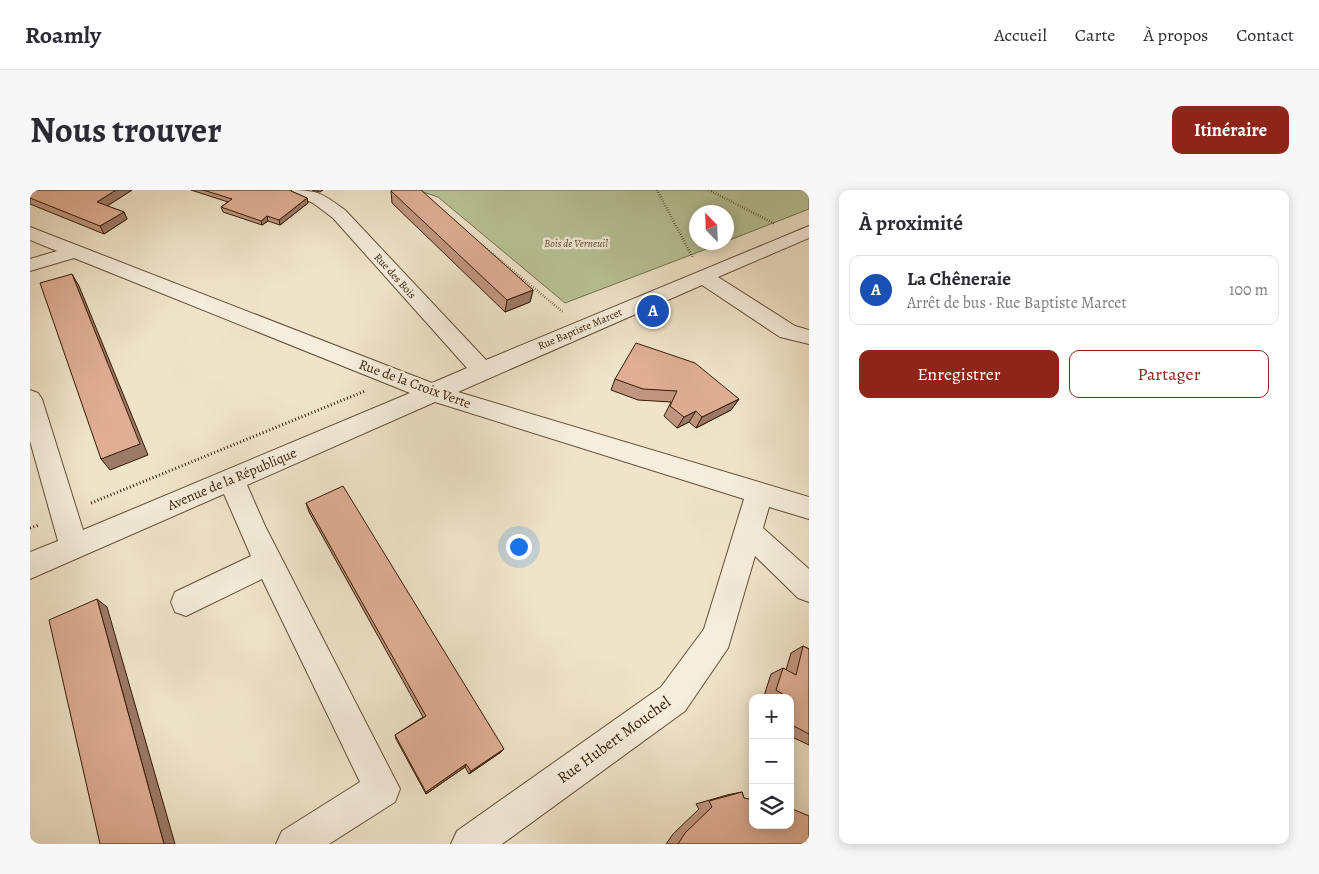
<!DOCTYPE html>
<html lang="fr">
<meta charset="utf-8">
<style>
body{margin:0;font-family:Alegreya,serif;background:#f7f7f7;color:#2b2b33}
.controls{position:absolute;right:15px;bottom:15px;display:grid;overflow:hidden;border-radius:10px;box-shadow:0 2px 12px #0003}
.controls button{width:45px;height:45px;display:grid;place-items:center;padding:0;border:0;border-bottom:1px solid #e1e1e2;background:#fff;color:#2b2b33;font:25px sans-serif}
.compass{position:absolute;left:659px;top:15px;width:45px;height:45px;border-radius:50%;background:#fff;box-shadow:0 2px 12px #0003;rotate:337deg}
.you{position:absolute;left:488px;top:356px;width:18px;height:18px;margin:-12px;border:4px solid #fff;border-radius:50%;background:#1a73e8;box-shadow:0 0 0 8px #1a73e833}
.badge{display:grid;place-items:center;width:32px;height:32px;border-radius:50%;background:#8f2418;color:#fff;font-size:16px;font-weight:700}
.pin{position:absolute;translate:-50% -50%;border:2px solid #fff;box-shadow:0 1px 5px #0006}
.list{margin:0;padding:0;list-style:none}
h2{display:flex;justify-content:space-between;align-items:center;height:65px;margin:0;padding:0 20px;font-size:21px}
h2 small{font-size:16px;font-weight:400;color:#7c7c81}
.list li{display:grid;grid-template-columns:32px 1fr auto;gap:15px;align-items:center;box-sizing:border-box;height:70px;margin:0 10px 10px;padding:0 10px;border:1px solid #e1e1e2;border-radius:10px}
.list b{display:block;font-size:19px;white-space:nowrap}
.list p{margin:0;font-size:16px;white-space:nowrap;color:#7c7c81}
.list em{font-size:16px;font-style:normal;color:#7c7c81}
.actions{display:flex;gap:10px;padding:15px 20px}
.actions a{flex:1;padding:11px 0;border:1px solid #8f2418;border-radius:10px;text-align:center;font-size:18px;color:#8f2418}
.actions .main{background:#8f2418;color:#fff}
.icon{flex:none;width:28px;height:28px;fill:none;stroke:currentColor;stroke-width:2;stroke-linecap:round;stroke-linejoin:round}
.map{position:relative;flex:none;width:779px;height:654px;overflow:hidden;border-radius:10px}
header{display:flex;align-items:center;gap:30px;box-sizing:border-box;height:70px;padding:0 25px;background:#fff;border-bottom:1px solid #e1e1e2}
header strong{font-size:24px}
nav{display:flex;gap:28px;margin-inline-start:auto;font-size:18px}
.intro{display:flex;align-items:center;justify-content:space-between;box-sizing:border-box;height:120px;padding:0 30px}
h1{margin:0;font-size:35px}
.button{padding:12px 22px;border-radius:10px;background:#8f2418;color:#fff;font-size:18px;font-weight:700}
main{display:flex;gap:30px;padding:0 30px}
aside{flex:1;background:#fff;border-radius:10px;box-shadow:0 2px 12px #0003}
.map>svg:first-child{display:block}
.green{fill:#b8c498;stroke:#76704c}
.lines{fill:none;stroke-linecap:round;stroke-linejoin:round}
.minor-casing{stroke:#644d33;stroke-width:2}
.path-far1{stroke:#351b01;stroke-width:2.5;stroke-dasharray:0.5 2;stroke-linecap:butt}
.path{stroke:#351b01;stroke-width:3;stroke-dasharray:1 2.5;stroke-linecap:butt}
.minor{fill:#f5eddd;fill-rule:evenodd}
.wall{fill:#c09680;stroke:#351b01}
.shaded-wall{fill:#9c7a68;stroke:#351b01}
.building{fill:#dfae95;stroke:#351b01}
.labels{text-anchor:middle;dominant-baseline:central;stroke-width:5;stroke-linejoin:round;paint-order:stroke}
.far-park-label{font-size:11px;font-style:italic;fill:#5c4e2e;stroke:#f5eddd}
.far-street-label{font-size:11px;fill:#351b01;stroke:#f5eddd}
.street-label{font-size:14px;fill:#351b01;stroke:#f5eddd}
.near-street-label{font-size:16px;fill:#351b01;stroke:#f5eddd}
</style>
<header>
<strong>Roamly</strong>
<nav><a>Accueil</a><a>Carte</a><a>À propos</a><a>Contact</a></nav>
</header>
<div class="intro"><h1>Nous trouver</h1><a class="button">Itinéraire</a></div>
<main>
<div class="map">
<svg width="779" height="654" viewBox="0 0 779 654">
<rect width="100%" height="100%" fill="#efe4ca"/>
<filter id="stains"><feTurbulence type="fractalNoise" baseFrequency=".004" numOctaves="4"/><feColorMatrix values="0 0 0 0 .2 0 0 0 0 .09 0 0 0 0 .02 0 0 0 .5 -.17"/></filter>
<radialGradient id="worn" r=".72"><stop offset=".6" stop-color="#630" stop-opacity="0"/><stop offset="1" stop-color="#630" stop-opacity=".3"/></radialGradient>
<!-- green -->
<path class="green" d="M387,0h392v19l-82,32 -1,-29h-30v30l26,1 -157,60 -127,-106z"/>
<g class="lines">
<!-- minor casing -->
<g class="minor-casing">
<path id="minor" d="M260,0c29,0 33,4 55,20l141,150 323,-134v12l-91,39 77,49 14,4v14l-29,-7 -78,-52 -244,107 351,105v22l-40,-12 -6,21 46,41v33l-11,-4 -43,-42 -27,92 -43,63 -183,133h-51l6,-13 204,-144 43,-58 40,-130 -309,-97 -188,83 18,41 135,263 -5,13 -66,42h-53l6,-13 78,-49 -98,-203 -76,37 -11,-4 -4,-10 4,-10 76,-36 -27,-62 -194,85v-27l28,-11 -28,-100v-51l8,3 4,6 41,131 327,-137 -336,-135 -44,13v-12l27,-8 -27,-11v-13l402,156 35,-15 -134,-150 -20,-15 -20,-9z"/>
</g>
<!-- path-far1 -->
<path class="path-far1" d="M627,0l36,68
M679,0l66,34
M453,56l80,66"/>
<!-- path -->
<path class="path" d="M61,313l274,-112
M0,338l9,-3"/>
<!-- minor -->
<use href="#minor" class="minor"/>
</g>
<!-- wall -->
<path class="wall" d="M0,0h102l-25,16 17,6 3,7 -23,15 -74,-30z
M161,0h100v1l16,7 1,5 -28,22 -12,-4 -6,4 -39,-13 -2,-5 7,-5z
M282,0h11l-3,2z
M361,1l142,99 -3,12 -25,10 -113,-109z
M585,189l124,20 -8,11 -35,18 -7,-6 -12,6 -13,-12 7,-14 -33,-2 -27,-10z
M276,313l195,249 -32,22 -4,-7 -39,27 -30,-55 -1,-4 28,-18 -114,-205z
M773,456l6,3v96l-19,-9v-38h-23l-3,-2 7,-22 12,-6 3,2 5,-17z
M712,602l2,6 65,46h-143l7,-10 26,-25 -3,-5 31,-9z"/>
<!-- shaded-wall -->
<path class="shaded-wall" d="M86,0h16l-31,20 -4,-8z
M277,8l1,5 -28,22 -1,-5z
M94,22l3,7 -23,15 -4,-8z
M237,26l1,5 -6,4 -1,-4z
M42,84l7,12 69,169 -38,15 -9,-11z
M503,100l-3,12 -25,10 2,-12z
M709,209l-8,11 -35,18 6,-11z
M666,221l-7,11 -12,6 7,-11z
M67,409l10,8 68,237h-11z
M474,559l-3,3 -32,22 2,-3z
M436,574l-1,3 -39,27v-2z"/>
<!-- building -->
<path class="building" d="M0,0h86l-19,12 27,10 -24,14 -70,-28z
M173,0h88v1l16,7 -28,22 -12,-4 -6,5 -40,-14 11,-8z
M362,0h29l112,100 -26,10 -116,-109z
M42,84l68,170 -39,15 -61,-176z
M606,153l59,20 44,36 -37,18 -6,-6 -12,6 -14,-11 7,-15 -34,-2 -28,-10z
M313,296l161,263 -33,22 -5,-7 -40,28 -31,-57 31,-19 -120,-213z
M67,409l67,245h-64l-51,-224z
M773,456l6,3v85l-19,-10 1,-25 -15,-9 7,-22 13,7z
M712,602l2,6 9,2v25h37v-17l19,8v28h-131l7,-11 27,-26 -3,-6z"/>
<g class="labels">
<!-- far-park labels -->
<g class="far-park-label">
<text x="546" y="53">Bois de Verneuil</text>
</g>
<!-- far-street labels -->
<g class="far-street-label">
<text transform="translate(365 86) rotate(48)">Rue des Bois</text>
<text transform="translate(550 139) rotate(-23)">Rue Baptiste Marcet</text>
</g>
<!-- street labels -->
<g class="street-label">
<text transform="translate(385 194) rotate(20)">Rue de la Croix Verte</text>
<text transform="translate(202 289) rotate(-23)">Avenue de la République</text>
</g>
<!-- near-street labels -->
<g class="near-street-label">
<text transform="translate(584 550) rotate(-36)">Rue Hubert Mouchel</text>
</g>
</g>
<rect width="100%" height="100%" filter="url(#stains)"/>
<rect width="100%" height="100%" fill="url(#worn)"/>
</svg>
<div class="controls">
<button>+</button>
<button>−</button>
<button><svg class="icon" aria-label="layers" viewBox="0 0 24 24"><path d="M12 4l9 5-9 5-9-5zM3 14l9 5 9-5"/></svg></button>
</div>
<svg class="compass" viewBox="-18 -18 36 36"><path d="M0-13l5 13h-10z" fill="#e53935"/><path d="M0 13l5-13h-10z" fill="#7c7c81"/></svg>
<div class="you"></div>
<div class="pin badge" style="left:623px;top:121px;background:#1a4fb4">A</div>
</div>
<aside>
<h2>À proximité<small></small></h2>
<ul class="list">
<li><span class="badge" style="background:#1a4fb4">A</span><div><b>La Chêneraie</b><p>Arrêt de bus · Rue Baptiste Marcet</p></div><em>100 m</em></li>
</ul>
<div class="actions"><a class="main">Enregistrer</a><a>Partager</a></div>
</aside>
</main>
